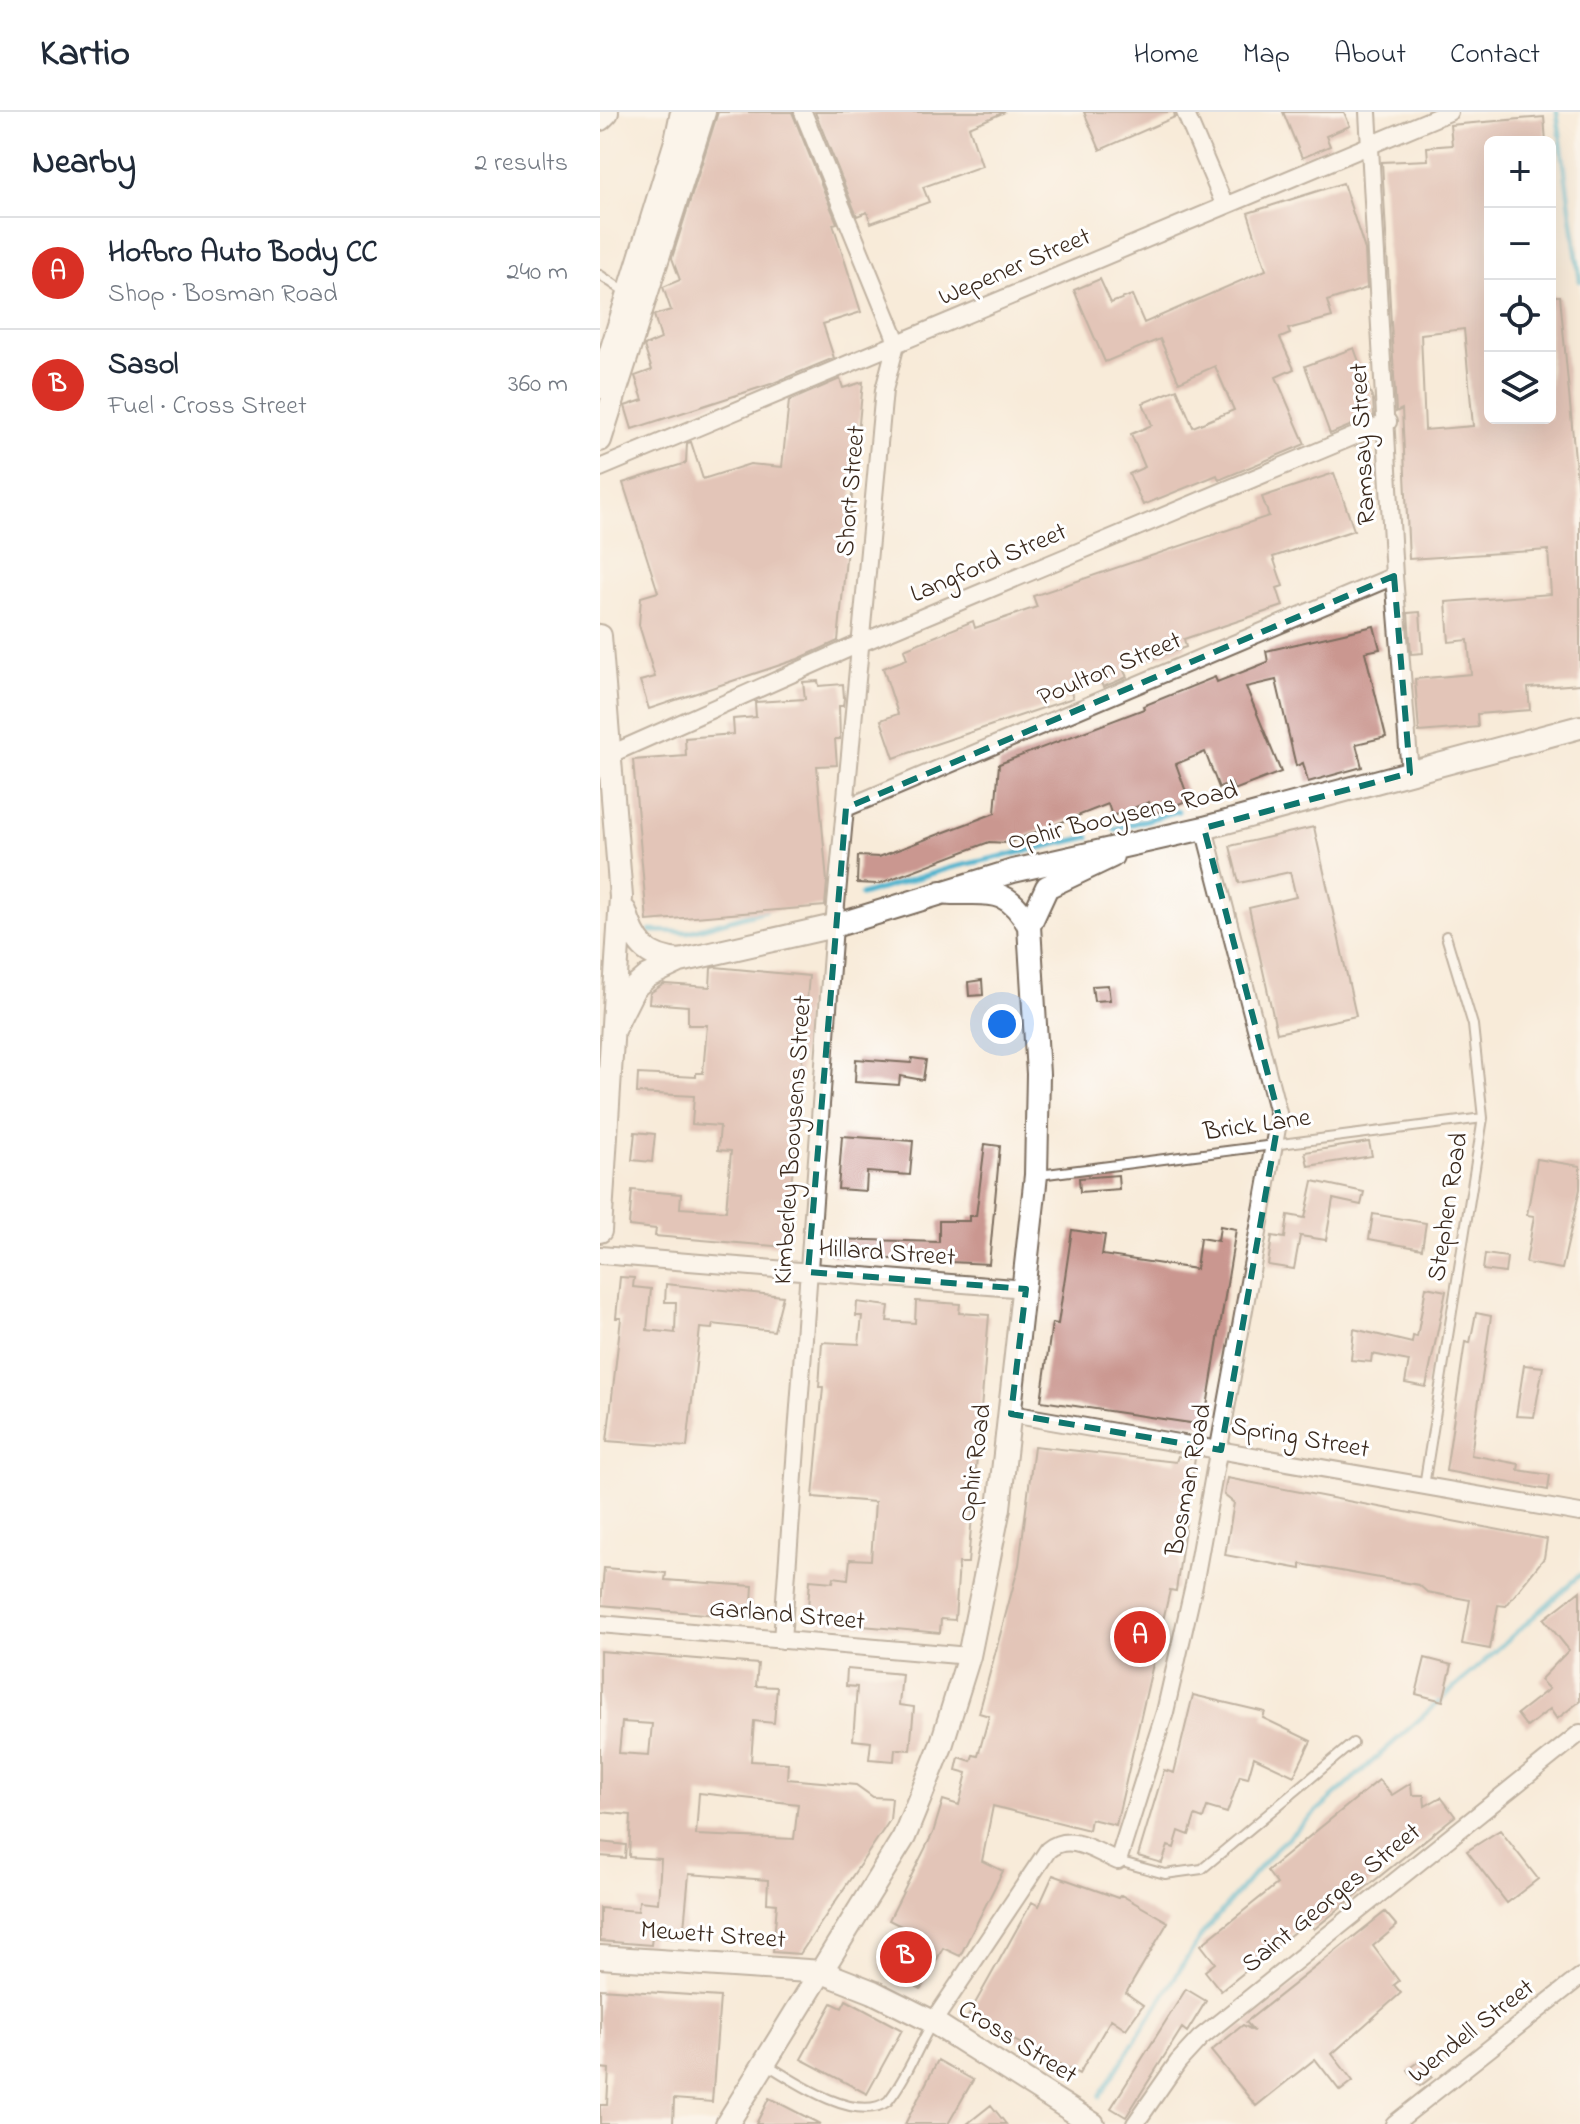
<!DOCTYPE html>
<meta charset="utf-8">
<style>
body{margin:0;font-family:"Indie Flower",sans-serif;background:#f6f6f7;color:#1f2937}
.controls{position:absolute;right:24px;top:24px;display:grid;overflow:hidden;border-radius:12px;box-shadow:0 8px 32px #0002}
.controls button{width:72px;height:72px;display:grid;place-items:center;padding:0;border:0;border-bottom:2px solid #e0e1e3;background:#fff;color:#1f2937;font:40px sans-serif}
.you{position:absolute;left:402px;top:912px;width:28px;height:28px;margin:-20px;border:6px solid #fff;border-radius:50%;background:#1a73e8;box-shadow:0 0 0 12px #1a73e833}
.badge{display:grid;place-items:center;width:52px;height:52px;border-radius:50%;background:#d93025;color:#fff;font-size:26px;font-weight:700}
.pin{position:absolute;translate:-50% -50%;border:4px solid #fff;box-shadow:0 2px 8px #0006}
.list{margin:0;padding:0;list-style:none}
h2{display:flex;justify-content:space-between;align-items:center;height:104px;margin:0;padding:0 32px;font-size:34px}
h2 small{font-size:26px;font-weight:400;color:#747a83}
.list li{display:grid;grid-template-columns:52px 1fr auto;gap:24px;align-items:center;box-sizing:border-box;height:112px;padding:0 32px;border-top:2px solid #e0e1e3}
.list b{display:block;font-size:30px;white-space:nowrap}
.list p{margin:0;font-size:26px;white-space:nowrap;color:#747a83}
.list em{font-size:26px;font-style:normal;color:#747a83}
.icon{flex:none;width:44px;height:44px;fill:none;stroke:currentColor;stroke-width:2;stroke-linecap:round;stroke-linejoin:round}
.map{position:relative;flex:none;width:980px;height:2012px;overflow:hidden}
header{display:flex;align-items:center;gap:48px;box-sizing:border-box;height:112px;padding:0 40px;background:#fff;border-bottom:2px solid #e0e1e3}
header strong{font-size:38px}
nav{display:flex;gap:44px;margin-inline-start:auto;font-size:28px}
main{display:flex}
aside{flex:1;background:#fff}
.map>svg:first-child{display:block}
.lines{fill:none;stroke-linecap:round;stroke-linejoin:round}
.stream{stroke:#4fb4ce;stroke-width:5}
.building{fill:#ca9790;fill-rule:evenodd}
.lane-casing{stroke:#7d6e5f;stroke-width:12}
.street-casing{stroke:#7d6e5f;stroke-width:20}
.secondary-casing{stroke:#7d6e5f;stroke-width:26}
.primary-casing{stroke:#7d6e5f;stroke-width:28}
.lane{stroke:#fff;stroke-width:8}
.street{stroke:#fff;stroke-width:16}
.secondary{stroke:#fff;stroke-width:22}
.primary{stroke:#fff;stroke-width:24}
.marked{fill:none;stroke:#0f766e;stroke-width:6;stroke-dasharray:16 10;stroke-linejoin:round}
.labels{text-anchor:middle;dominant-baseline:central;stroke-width:6;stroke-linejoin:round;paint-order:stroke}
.street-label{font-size:26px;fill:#3b2a1e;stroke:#fff}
</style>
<header>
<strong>Kartio</strong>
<nav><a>Home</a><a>Map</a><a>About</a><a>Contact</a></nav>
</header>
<main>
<aside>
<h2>Nearby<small>2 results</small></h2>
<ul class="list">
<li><span class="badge">A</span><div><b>Hofbro Auto Body CC</b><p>Shop · Bosman Road</p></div><em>240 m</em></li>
<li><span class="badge">B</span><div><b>Sasol</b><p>Fuel · Cross Street</p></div><em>360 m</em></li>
</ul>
</aside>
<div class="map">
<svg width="980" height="2012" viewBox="0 0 980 2012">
<rect width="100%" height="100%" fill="#fff"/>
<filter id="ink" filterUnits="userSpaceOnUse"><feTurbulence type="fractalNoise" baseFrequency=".0125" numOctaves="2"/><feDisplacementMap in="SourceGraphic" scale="16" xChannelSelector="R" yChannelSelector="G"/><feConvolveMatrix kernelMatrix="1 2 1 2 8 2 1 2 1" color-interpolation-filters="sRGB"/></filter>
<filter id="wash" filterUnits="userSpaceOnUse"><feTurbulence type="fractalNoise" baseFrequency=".006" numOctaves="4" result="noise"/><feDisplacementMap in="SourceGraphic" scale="32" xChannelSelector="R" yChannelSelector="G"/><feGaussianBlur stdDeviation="1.8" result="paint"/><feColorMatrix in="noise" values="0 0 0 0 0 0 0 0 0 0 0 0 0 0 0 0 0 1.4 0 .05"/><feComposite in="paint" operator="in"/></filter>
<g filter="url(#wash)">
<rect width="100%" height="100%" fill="#f8ebd9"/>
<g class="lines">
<!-- stream -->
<path class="stream" d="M957,0l23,169
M515,717l63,-18
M261,783l89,-27 139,-31
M50,819l38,1 78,-22
M500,1984l103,-163 73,-85 304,-273"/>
</g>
<g id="blocks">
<!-- building -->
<path class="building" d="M118,0h74l45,111 -4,1 28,88 -38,12 11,34 -63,26 -139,45 -7,-23 18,-6 -8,-24 17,-6 -8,-24 17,-7 -7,-24 17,-5 -8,-23 17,-7 -8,-22z
M215,0h190l-36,15 13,39 -59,21 6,15 -58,21 -4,-11 -10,4z
M484,0h90l1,5 -75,33z
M683,0h61l6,14 -24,10 4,10 -28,12z
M944,5l2,25h-56v276h60v-122h10l20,217v171l-52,4 2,22 -53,4 1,13 -59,5 -4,-53 56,-5 -3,-34 -19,2 -3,-40 105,-8 -3,-44 -139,9 -7,-150 -6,3 -14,-250 46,-2 -1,-13 25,-2 -2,-20zM864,217l9,97 -48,4 -4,-96z
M743,71l22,67 2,38 -40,13 5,16 -44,12 2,5 -10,4 14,31 -18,8 29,67 -86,36 -2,-5 -74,30 -14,-31 16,-7 -14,-33 21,-9 -9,-22 34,-14 16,38 41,-17 -19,-44 -36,16 -19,-43 -55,23 -31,-72 26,-11 11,24 21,-8 12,28 122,-53 -18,-57z
M754,236l19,52 1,16 -44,18 -25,-68z
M240,267l3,9 20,-6 -25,259 -40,18 -149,50 -9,-28 15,-4 -16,-52 2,-28 17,-5 -35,-109 63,-20 1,-20 4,-1 12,37 47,-15 32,3 7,-66z
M734,361l20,57 -81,27 10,29 -6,2 6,18 -99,33 2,8 -63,22 4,8 -24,10 -5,-10 -29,10 4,11 -179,60 -13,-38 17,-6 -15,-46 24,-9 -3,-10 69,-28 2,7 62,-21 -4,-11 236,-80 -7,-19z
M820,500l3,41 -12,1 -3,-41z
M774,514l6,23 -15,3 21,85 -30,7 6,23 -54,15 -5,-19 -7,3 -20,-86 -30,7 35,85 -47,18 -3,-7 -12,5 -14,-36 -29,12 13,36 -36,14 -4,-12 -37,14 -4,-12 -100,39 -19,-1 -111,42 -21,-1 1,-27 21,1 116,-44 4,-49 145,-55 -1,-3 72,-29 2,5 51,-20 -2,-11z
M218,569l1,5 24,-2 1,14 -1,8h-4l1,33h-5l2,26 -20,1 10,116 -2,24 -178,15 -14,-161 53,-4 -1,-18 49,-4 -1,-15 23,-2 -1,-15 50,-3 -2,-17z
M714,715l42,189 -79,17 -28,-125 47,-11 -6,-25 -51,11 -9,-37z
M115,855l94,9 -23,271 -131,-11 1,-7 -27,-3 3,-36 49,4 -1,14 46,3 5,-60 -13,-1 2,-24 -28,-2 2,-28 -57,-3 1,-19 58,3v-4h7l4,-48h-19v-19l-39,-3 1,-10 14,-9 46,3 1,-19z
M382,868l1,15 -14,1 -1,-14z
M508,873l2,15 -16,1 -2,-15z
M312,946l14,2 -3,20 -23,-4 -1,9 -44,-3 1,-23 55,4z
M35,1020l20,2 -3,28 -20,-2z
M242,1024l71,5 -3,34 -43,-3 -1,19 -28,-2z
M769,1030l3,14 -64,10 -3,-14z
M385,1032l15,2 -11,118 -157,-8 1,-17 106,3v-21h30v-5h7z
M937,1047l43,7v23l-18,80 -36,-6 8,-47 -7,-1z
M518,1063l1,14 -39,3 -1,-14z
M713,1069l51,11 -3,13 -28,-6 -7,41 -26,-4 -6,33 -26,-4 4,-29 13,2 3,-23 17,3z
M773,1102l53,9 -4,26 -53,-10z
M620,1114l16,3 -32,196 -163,-24 11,-78 6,1 14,-94 33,5 -3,20 94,14 4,-31 18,3z
M885,1142l22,3 -2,16 -22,-3z
M20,1165l14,1 -1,9 18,2 -4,41 28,3 1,-31h-11l1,-18 117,12 -9,35 -61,-7 -1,5 -12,-1 -13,119 -80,-6 14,-123h-5z
M826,1175l20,4 -20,96 -21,-4 4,-22 -37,-7 -1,8 -20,-2 3,-31 58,14 1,-7 4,1z
M316,1189l44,3 -1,9 30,2 -21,248h-9l-4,57 -14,-1 -1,14 -133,-12 3,-41 23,2 1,-5 14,2 2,-20 21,1 4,-58 -62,-5 10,-110h-4l3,-45 37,2 3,-28h-6l1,-14 32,4 -2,15 28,2z
M876,1201l15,3 -20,139 48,9 -1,6 32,5 -2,15 -102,-19 19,-129 5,1z
M924,1253l19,2 -9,50 -18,-1z
M434,1334l142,16 2,-6 17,2 -19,133 -6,-1 -54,235 -25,-6 -2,11 -96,-24 -11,55 21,10 -43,85 -17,-8 -22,41 -40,-21 22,-41 -14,-7 44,-87 10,-33 16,5 8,-32 -11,-3 3,-13 12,4 2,-6 5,1 11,-40 -10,-3 40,-148z
M627,1366l320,61 -3,19 -38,48 -8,-1 -8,44 -28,-5 8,-44 -43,-8 -8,-7 -118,-21v5l-76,-14 9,-52 -10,-8z
M4,1456l62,5 -1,7 88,6 -2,32 -150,-13z
M980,1479v110l-23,18 -7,-10 -23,18 -10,-13 32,-25 -9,-9 29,-30 -25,-31z
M0,1539l158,13 -2,22 21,1 -3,36 -20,-2 -3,40 37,2 -1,16 69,6 17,12 19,1 -2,22 -90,134 -27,-2 4,-48 -10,-1 1,-23 -79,-6 -6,65 -31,-2 -1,8 -51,-4v-33l38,3 1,-10 19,2 3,-44 -32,-2 2,-42 -31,-3zM22,1610l30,2 -3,31 -30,-2zM99,1681l99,11 -4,35 -98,-4z
M825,1546l27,7 -9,36 -27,-7z
M247,1557l55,5 -3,31 15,2 -4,43 -15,-1 -1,12 -25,-2 2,-17 -18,-2 4,-53 -11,-1z
M593,1583l72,17 -2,6 48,23 -17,35 -40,-19 -6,21 -8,-2 -13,37 -20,-6 -4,12 -8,-3 -6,19 -10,-4 -5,17 -6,-2 -6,17 -24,-7 26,-86 10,3z
M779,1668l13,15 19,-12 1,12h12l1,11 16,-9 14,19 -141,113 -6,-8 -87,70 -16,-20 10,-8 -14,-18 76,-61 -10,-13z
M900,1718l38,49 -31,24 -40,-52z
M0,1730l26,3 -1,13 -25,-2z
M453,1763l65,23 3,-3 47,27 -42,71 17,12 -17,24 -15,-10 -32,55 -111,-58 64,-114 7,4z
M785,1800l12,14 -24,20 26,35 -5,4 7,8 -69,61 21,27 -13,10 -25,-32 -59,47 -45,-55 32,-26 11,6 -8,-9z
M0,1877l120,8 -8,105 -38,-3 -1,25h-73v-19h7l2,-36 -9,-1z
M586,1877l20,12 -19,31 -5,-4 -56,89 -15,-9z
M246,1888l56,30 -35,64 -66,-35 31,-56 10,5z
M338,1948l35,20 -25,44h-43z
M820,1949l12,16 -12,9 -12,-16z
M169,1986l51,26h-64z
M391,1993l15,19h-39z"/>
</g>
</g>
<g filter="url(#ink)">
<use href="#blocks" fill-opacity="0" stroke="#7d6e5f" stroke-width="2"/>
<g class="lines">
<!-- lane casing -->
<g class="lane-casing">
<path id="lane" d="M0,163l27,18
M439,1063l444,-57
M824,1374l59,-368 -10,-93 -27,-89
M518,1749l47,13 37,-5 151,-126
M168,1953c28,18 90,59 120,36 18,-22 29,-52 43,-76"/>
</g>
<!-- street casing -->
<g class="street-casing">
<path id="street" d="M585,0l40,94
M768,0l26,464 16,197
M0,356l849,-356
M11,642l250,-111 527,-221
M246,696l548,-232
M0,1143l426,34
M411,1302l569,99
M0,1512l369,32
M182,1528l52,-714 50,-536 12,-46 -2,-10 -91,-222
M333,1910l115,-172c22,-18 46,1 70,11l47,-149 29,-127 85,-468 -75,-289
M535,2012l43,-62 22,-24 380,-305
M794,2012l186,-147"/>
</g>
<!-- secondary casing -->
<g class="secondary-casing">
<path id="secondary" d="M0,275l76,-246 6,-29
M0,328l104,-328
M0,524l21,261 -21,334
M25,799c10,32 20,47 55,50
M429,814l18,-39 65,-31
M13,918l21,-42 14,-12 32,-15 154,-35 179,-55 191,-43 376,-101
M0,1845l222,15 51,20 60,30 160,102
M127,2012l177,-287 37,-91 28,-90 30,-148 37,-333 2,-101 -9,-148c-24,-45 -45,-29 -88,-34"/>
</g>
<!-- primary casing -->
<g class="primary-casing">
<path id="primary" d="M0,6l6,-6"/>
</g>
<!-- lane -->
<use href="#lane" class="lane"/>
<!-- street -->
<use href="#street" class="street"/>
<!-- secondary -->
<use href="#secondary" class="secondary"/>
<!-- primary -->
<use href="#primary" class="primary"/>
</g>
</g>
<!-- marked area -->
<path d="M0 0H980V2012H0ZM794,464l16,197 -206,55 75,289 -58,333 -210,-36 15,-125 -218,-17 38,-464z" fill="#f8ebd9" fill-opacity=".55" fill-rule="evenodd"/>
<path class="marked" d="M794,464l16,197 -206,55 75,289 -58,333 -210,-36 15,-125 -218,-17 38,-464z"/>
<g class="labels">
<!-- street labels -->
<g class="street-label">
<text transform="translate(415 156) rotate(-23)">Wepener Street</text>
<text transform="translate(764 332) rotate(-93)">Ramsay Street</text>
<text transform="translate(252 379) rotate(-85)">Short Street</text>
<text transform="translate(389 452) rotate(-23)">Langford Street</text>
<text transform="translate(510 558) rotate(-23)">Poulton Street</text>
<text transform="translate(523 705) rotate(-13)">Ophir Booysens Road</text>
<text transform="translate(657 1014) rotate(-8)">Brick Lane</text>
<text transform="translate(194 1028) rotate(-86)">Kimberley Booysens Street</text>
<text transform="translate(849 1095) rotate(-81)">Stephen Road</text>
<text transform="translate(287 1142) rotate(4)">Hillard Street</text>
<text transform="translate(700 1327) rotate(10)">Spring Street</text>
<text transform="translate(376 1351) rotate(-82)">Ophir Road</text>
<text transform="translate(590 1368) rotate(-79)">Bosman Road</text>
<text transform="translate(187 1504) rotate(5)">Garland Street</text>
<text transform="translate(732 1787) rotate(-39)">Saint Georges Street</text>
<text transform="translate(113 1824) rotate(4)">Mewett Street</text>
<text transform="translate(872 1920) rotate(-38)">Wendell Street</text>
<text transform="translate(417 1931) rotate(32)">Cross Street</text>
</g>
</g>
</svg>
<div class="controls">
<button>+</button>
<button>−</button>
<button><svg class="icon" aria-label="locate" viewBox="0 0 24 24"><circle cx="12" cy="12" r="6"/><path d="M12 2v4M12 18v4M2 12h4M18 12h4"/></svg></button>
<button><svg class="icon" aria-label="layers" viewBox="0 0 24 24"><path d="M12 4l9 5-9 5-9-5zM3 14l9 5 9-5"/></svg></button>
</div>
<div class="you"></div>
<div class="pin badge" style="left:540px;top:1525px">A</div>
<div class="pin badge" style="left:306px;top:1845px">B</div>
</div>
</main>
